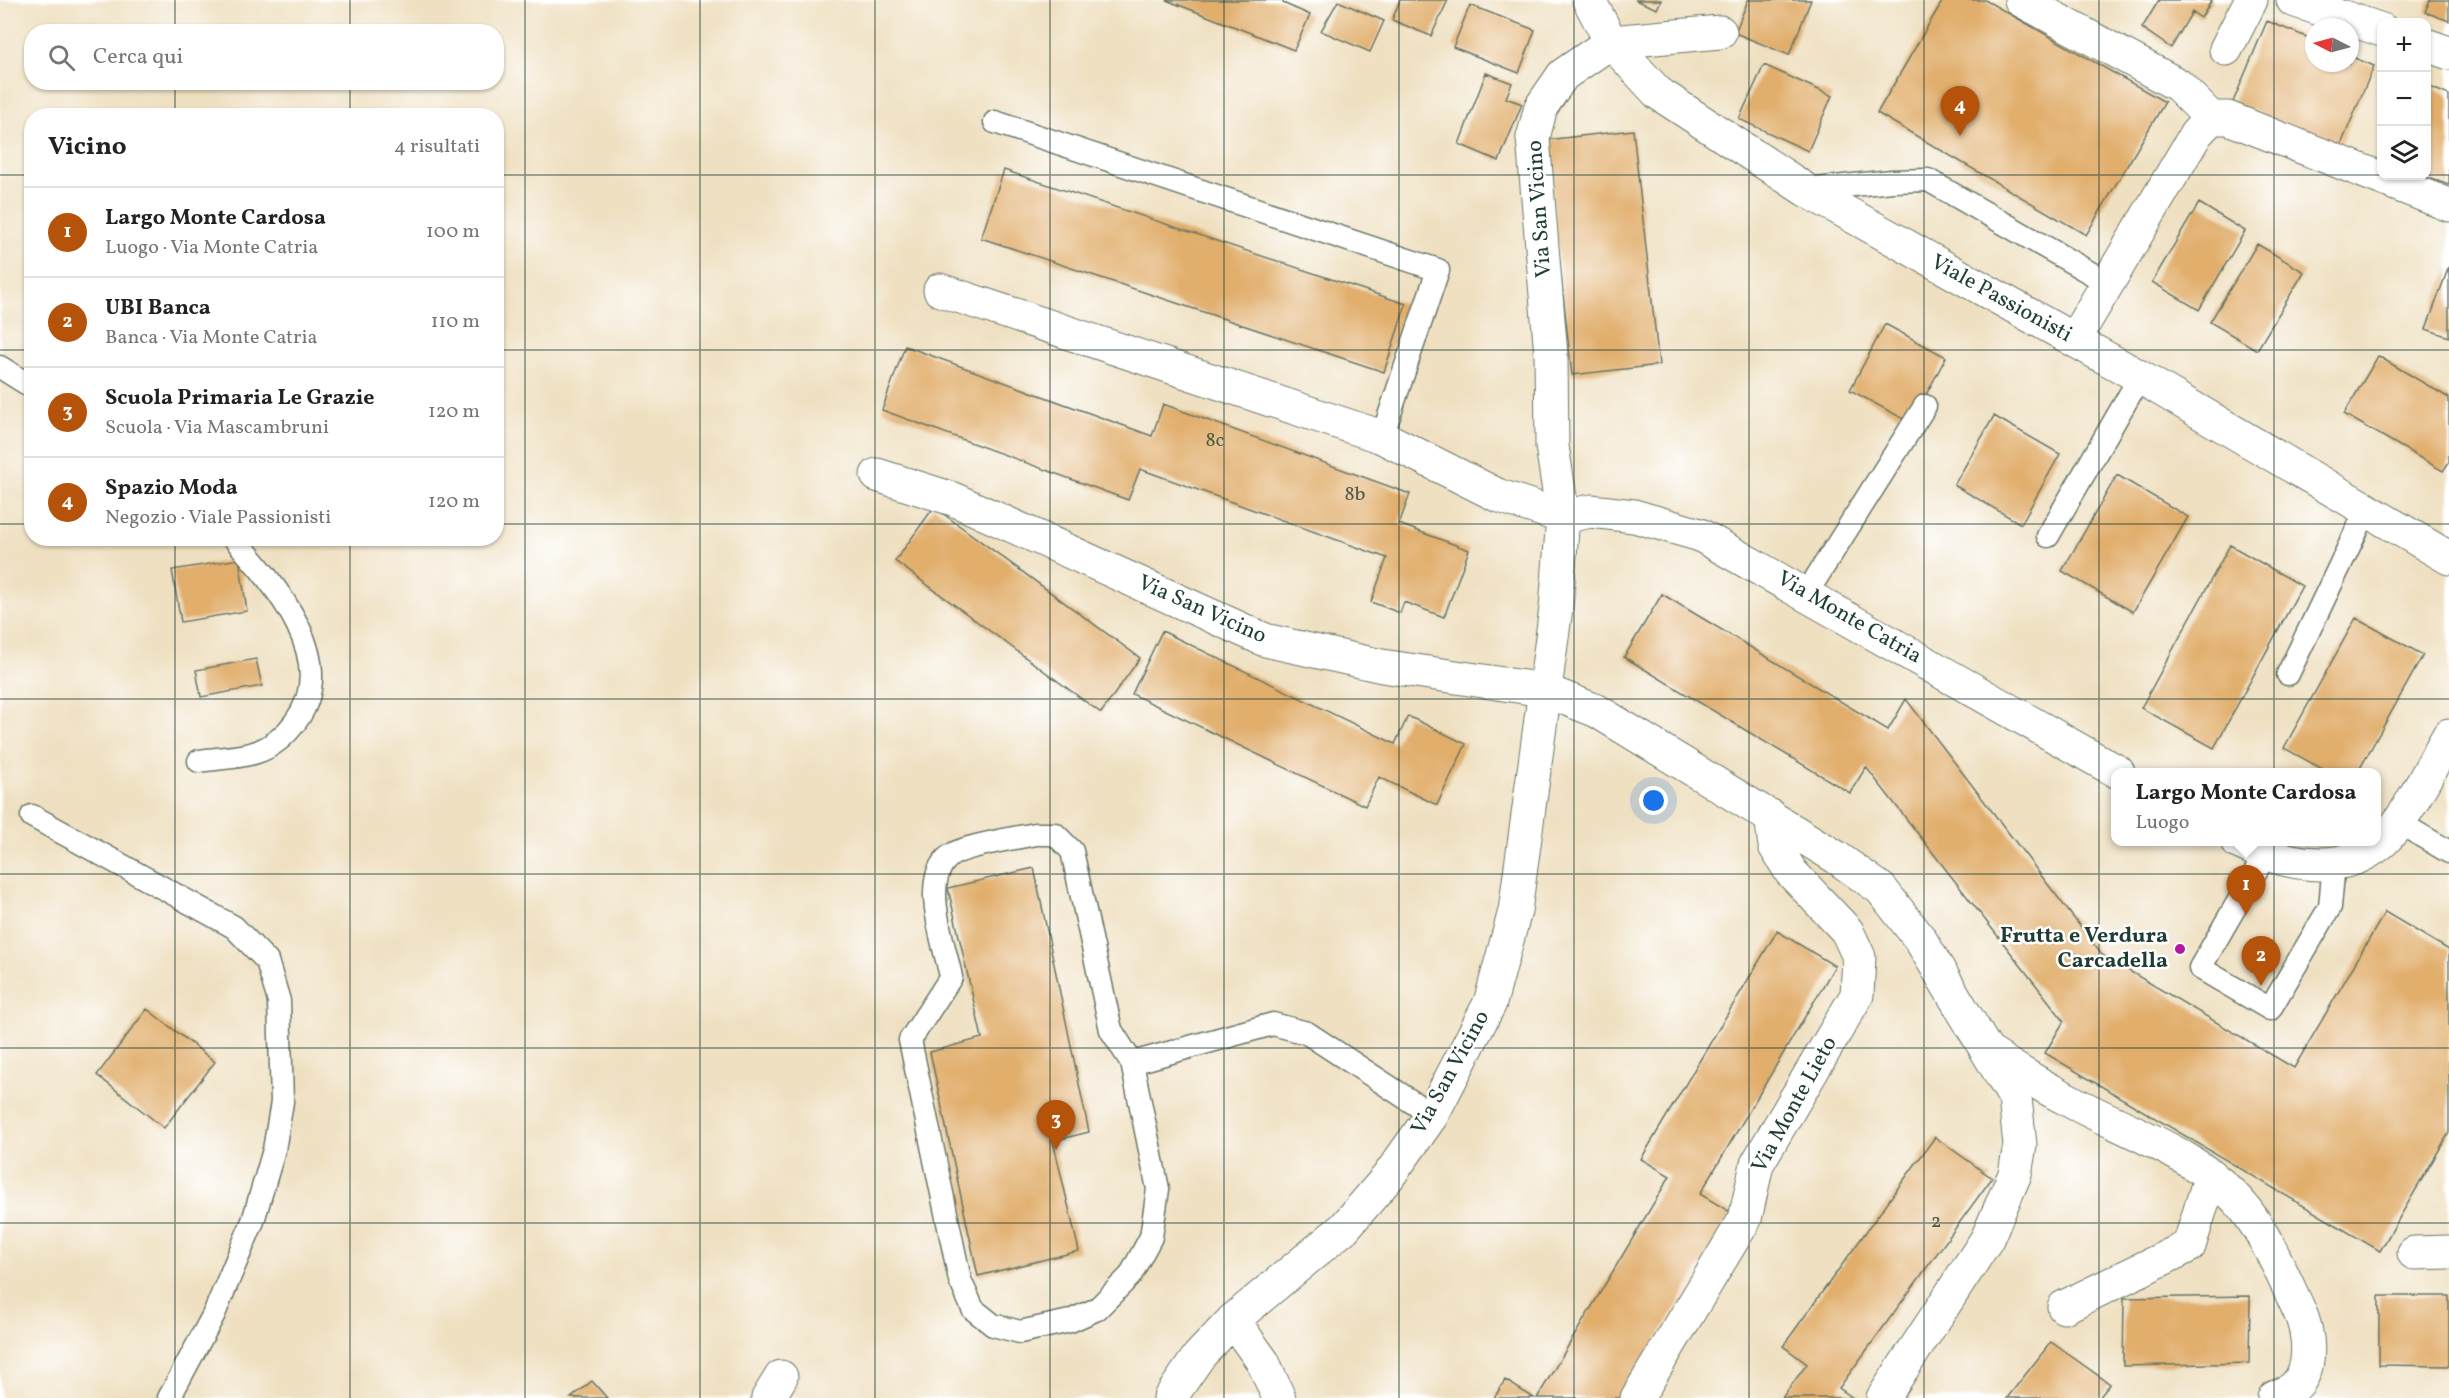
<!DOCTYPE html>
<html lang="it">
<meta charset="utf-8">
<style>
body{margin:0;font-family:Vollkorn,serif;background:#f2f2f2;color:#222}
.controls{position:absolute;right:18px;top:18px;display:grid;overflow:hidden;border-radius:12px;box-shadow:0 2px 4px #0004}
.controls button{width:54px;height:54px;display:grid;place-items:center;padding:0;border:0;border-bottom:2px solid #e0e0e0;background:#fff;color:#222;font:30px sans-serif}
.compass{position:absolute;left:2305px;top:18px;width:54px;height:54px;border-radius:50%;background:#fff;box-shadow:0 2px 4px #0004;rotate:276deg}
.you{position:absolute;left:1654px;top:801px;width:21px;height:21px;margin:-15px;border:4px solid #fff;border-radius:50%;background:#1a73e8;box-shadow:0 0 0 9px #1a73e833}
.badge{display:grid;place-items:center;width:39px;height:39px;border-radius:50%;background:#b45309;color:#fff;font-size:20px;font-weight:700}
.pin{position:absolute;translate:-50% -50px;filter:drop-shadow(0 2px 3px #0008)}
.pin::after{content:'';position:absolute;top:32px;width:21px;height:18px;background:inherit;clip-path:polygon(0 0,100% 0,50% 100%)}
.popup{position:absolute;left:2111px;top:768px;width:270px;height:78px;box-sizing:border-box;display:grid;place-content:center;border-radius:12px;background:#fff;filter:drop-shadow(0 2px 4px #0005);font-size:20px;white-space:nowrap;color:#767676}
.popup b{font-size:22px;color:#222}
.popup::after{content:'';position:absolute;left:50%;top:100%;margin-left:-12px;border:12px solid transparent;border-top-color:#fff}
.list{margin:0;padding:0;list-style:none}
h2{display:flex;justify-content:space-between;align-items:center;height:78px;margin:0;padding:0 24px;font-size:26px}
h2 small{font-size:20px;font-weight:400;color:#767676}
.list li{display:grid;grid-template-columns:39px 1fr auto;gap:18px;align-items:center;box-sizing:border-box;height:90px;padding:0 24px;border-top:2px solid #e0e0e0}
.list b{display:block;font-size:22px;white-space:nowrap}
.list p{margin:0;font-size:20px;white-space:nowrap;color:#767676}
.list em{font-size:20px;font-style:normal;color:#767676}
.icon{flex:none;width:33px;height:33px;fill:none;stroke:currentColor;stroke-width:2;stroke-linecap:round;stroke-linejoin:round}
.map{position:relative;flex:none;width:2449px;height:1398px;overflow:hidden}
.search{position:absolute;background:#fff;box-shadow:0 2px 4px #0004;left:24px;top:24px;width:480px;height:66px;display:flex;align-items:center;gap:15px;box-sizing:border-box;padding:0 21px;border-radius:24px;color:#767676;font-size:22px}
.panel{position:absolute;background:#fff;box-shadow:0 2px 4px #0004;left:24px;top:108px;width:480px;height:438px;border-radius:24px}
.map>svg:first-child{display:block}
.building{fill:#e1ae6c}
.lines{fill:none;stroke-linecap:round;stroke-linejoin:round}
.service-casing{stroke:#687665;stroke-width:25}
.pedestrian-casing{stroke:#687665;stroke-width:35}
.minor-casing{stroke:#687665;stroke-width:35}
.service{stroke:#fff;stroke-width:22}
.pedestrian{stroke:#fff;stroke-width:33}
.minor{stroke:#fff;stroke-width:33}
.grid{fill:none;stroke:#1f3d34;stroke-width:1.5;stroke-opacity:0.55}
.poi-dot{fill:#b5179e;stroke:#fff;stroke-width:2}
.labels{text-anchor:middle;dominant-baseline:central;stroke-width:5;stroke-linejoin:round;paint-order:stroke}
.number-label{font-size:20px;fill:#505942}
.street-label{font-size:22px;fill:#1f3d34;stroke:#fff}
.poi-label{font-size:22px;font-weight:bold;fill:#1f3d34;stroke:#fff;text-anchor:end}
</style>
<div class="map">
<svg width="2449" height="1398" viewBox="0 0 2449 1398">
<rect width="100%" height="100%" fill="#fff"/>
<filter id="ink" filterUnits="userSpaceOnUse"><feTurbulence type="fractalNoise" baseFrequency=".0167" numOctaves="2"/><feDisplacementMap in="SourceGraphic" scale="12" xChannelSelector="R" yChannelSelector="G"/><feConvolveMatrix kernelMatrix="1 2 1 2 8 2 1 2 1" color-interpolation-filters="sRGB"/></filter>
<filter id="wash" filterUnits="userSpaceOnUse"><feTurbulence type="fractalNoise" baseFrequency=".008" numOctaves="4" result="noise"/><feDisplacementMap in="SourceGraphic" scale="24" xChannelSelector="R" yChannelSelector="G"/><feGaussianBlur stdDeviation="1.35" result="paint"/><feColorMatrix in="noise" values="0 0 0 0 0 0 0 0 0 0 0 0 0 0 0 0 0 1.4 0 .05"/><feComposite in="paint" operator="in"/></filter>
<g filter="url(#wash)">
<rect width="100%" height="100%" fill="#efe0c1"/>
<g id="blocks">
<!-- building -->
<path class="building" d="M1166,0h118l-1,3 27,12 -16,35z
M1400,0h48l-17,36 -39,-16z
M1635,0h26l-4,9z
M1748,0h63l-22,55 -54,-22z
M1943,0h42l180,102 -79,133 -209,-122z
M2159,0h53l-11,18 -9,-6 -21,36 -29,-20z
M2430,0h19v21l-24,-9z
M1338,1l46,20 -14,31 -49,-21z
M1470,5l65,25 -16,43 -66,-26z
M2267,21l47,19v23h36v-7l24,10 -34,81 -107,-45z
M1764,65l68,31 -24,55 -69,-32z
M1486,73l26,10 -6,15 16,6 -23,57 -40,-17z
M2430,87l19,8v90l-23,-8v-81z
M1633,130l26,235 -87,10 -26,-235z
M1004,170l402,134 -22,68 -403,-134z
M2199,203l46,28 -46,79 -47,-28z
M2257,244l47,28 -47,78 -47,-28z
M2449,266v71l-23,-8z
M1885,324l61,33 -35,66 -61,-33z
M905,346l247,90 11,-32 247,90 -11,30 70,26 -25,67 -40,-15 -4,11 -29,-11 16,-44 -247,-89 -12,31 -246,-90z
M2378,356l71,42v64l-6,9 -99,-57z
M1994,416l66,38 -39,70 -67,-39z
M2117,475l71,42 -55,95 -71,-41z
M934,507l206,151 -39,55 -206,-152z
M2230,545l72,41 -88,162 -73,-40z
M239,559l8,52 -66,11 -9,-52z
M1662,594l226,136 18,-31 196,256 192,113 91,-156 64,38v183l-69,118 -335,-198 19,-32 -198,-254 -16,26 -226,-136z
M2356,618l67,37 -65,117h-30l-44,-24z
M1162,631l233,113 13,-28 58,28 -29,61 -58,-28 -14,29 -233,-112z
M256,659l6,27 -61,11 -5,-27z
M1034,868l55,264 -36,9 26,110 -101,25 -48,-224 52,-14 -34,-150z
M1777,931l58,35 -135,228 32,19 -110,185h-85l133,-222 -29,-17z
M147,1009l68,53 -51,66 -67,-53z
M1935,1137l57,41 -153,210 14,10h-71l25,-34 -24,-18z
M2250,1296l-1,67 -126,3 1,-68z
M2379,1296h70v70l-70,-1z
M2051,1342l59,42 -11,14h-92z
M1505,1380l29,18h-40z
M592,1381l15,17h-36z"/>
</g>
</g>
<g filter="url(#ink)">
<use href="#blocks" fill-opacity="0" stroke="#687665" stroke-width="1.5"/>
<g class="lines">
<!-- service casing -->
<g class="service-casing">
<path id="service" d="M995,122l443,148 -56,167
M1806,190l86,-9 36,-1 180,103
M0,367l32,20
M2048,536l92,-159
M1806,594l119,-188
M2288,674l78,-163
M199,761c18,-3 41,-3 58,-9 17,-6 29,-17 39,-31 45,-61 -22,-137 -62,-183
M32,816l202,111 33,34 12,40 3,101 -8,48 -21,71 -39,93 -45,84
M2398,822l51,30
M1036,834h19l17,17 39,179 21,33 26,126 -7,48 -21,39 -33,33 -27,12 -50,11 -27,-7 -20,-16 -13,-29 -50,-240 41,-63c-6,-32 -35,-105 4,-124 16,-8 60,-15 81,-19z
M2265,855l-65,113 70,41 60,-102 4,-44
M1132,1063l141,-39 34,9 125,82"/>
</g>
<!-- pedestrian casing -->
<g class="pedestrian-casing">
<path id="pedestrian" d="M1533,138l18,217 1,91 11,71"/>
</g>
<!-- minor casing -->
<g class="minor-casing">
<path id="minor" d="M1589,0l22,42 47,51 148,97 334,187 309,181
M2021,0l157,85 33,33
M2293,0l89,30
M2426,45l23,8
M2226,49l25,-49
M1533,138l8,-31 22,-32 48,-33 109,-10
M940,290l442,147 115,58 66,22
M2074,340l122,-206 15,-16h17l221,87
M877,475l76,24 312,141 117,26 162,24 53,21 239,146 45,32 39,50 95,159 5,47 -5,29 -28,65 -104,159
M1563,517l28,-6 43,5 66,19 418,237
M2238,842c43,21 102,36 143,1 22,-18 52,-81 68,-108
M1993,1055c27,18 54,34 83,49 58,30 126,52 169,105 23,30 38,67 54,101 10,22 15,59 -5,77 -5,5 -14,8 -20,11
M2414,1253l35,-1
M2064,1307l125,-61 22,-71
M1233,1320l30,42 16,36
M768,1398l13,-21
M1170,1398l29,-42 34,-36 111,-92 44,-51 44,-62 58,-112 25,-92 41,-303 7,-91
M1637,1398l108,-179 12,-55 100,-169 2,-38 -12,-26 -56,-59 -16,-26 -4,-30"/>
</g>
<!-- service -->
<use href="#service" class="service"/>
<!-- pedestrian -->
<use href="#pedestrian" class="pedestrian"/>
<!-- minor -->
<use href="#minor" class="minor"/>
</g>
</g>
<!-- grid -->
<path class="grid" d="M175,0v32M350,0v32M525,0v1398M700,0v1398M875,0v1398M1050,0v1398M1224,0v1398M1399,0v1398M1574,0v1398M1749,0v1398M1924,0v1398M2099,0v1398M2274,0v1398M175,82v34M350,82v34M0,175h32M496,175h1886M2426,175h23M0,350h32M496,350h1953M0,524h32M496,524h1953M175,538v860M350,538v860M0,699h2449M0,874h2449M0,1048h2449M0,1223h2449"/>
<!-- markers -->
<circle class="poi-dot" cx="2180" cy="949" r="6"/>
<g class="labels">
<!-- number labels -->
<g class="number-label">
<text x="1215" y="441">8c</text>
<text x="1355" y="495">8b</text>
<text x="1936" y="1222">2</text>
</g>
<!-- street labels -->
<g class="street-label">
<text transform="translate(1540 209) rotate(-94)">Via San Vicino</text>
<text transform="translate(2001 299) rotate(29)">Viale Passionisti</text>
<text transform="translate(1202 610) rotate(24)">Via San Vicino</text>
<text transform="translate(1849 618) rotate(30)">Via Monte Catria</text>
<text transform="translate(1451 1073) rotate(-61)">Via San Vicino</text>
<text transform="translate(1795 1105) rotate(-61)">Via Monte Lieto</text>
</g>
<!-- poi labels -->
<g class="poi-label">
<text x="2168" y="936">Frutta e Verdura<tspan x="2168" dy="25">Carcadella</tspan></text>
</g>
</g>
</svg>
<div class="controls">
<button>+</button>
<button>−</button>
<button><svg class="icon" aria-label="layers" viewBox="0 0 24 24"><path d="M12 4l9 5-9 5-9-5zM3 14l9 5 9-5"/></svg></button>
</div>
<svg class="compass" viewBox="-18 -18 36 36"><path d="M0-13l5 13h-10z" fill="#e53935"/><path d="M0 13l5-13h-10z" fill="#767676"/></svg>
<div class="you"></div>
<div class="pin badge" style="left:2246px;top:915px">1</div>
<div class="popup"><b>Largo Monte Cardosa</b>Luogo</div>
<div class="pin badge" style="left:2261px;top:986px">2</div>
<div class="pin badge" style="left:1056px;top:1150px">3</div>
<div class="pin badge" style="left:1960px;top:136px">4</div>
<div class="search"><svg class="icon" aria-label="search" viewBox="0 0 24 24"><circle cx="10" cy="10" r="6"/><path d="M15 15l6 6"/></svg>Cerca qui</div>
<section class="panel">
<h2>Vicino<small>4 risultati</small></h2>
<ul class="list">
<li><span class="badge">1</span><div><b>Largo Monte Cardosa</b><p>Luogo · Via Monte Catria</p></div><em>100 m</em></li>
<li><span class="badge">2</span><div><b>UBI Banca</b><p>Banca · Via Monte Catria</p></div><em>110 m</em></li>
<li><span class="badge">3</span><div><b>Scuola Primaria Le Grazie</b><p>Scuola · Via Mascambruni</p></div><em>120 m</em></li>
<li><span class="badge">4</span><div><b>Spazio Moda</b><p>Negozio · Viale Passionisti</p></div><em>120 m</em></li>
</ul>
</section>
</div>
